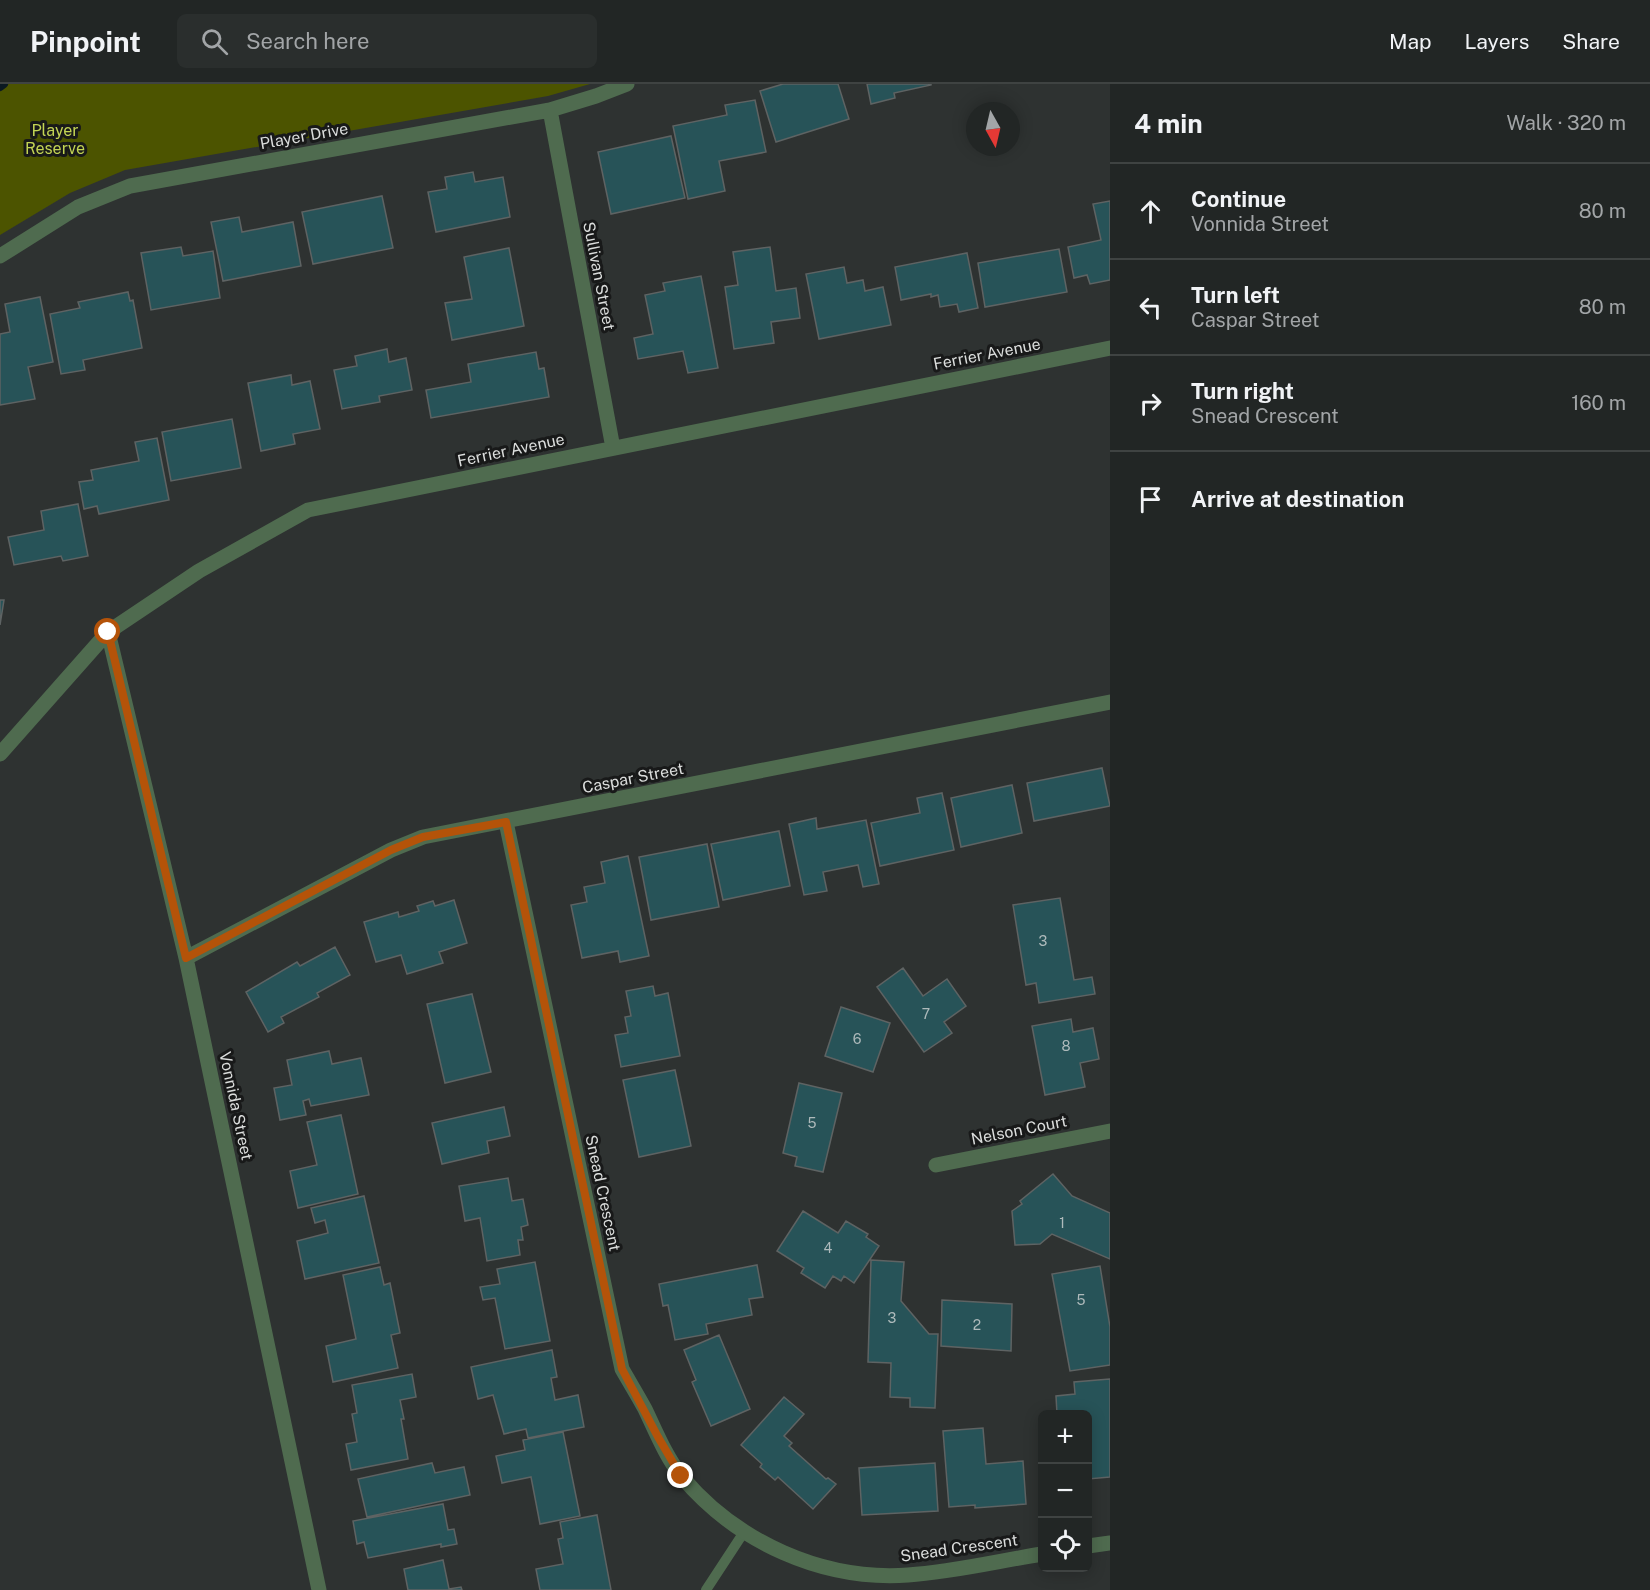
<!DOCTYPE html>
<meta charset="utf-8">
<style>
body{margin:0;font-family:"Public Sans",sans-serif;background:#2a2e2d;color:#f1f3f6}
.controls{position:absolute;right:18px;bottom:18px;display:grid;overflow:hidden;border-radius:9px;box-shadow:0 3px 15px #0003}
.controls button{width:54px;height:54px;display:grid;place-items:center;padding:0;border:0;border-bottom:2px solid #3f4342;background:#222625;color:#f1f3f6;font:30px sans-serif}
.compass{position:absolute;left:966px;top:18px;width:54px;height:54px;border-radius:50%;background:#222625;box-shadow:0 3px 15px #0003;rotate:172deg}
.stop{position:absolute;width:18px;height:18px;margin:-14px;border:4px solid #b45309;border-radius:50%;background:#fff}
.stop.end{background:#b45309;border-color:#fff;box-shadow:0 2px 6px #0008}
.list{margin:0;padding:0;list-style:none}
h2{display:flex;justify-content:space-between;align-items:center;height:78px;margin:0;padding:0 24px;font-size:26px}
h2 small{font-size:20px;font-weight:400;color:#a2a5a7}
.list li{display:grid;grid-template-columns:39px 1fr auto;gap:18px;align-items:center;box-sizing:border-box;height:96px;padding:0 24px;border-top:2px solid #3f4342}
.list b{display:block;font-size:22px;white-space:nowrap}
.list p{margin:0;font-size:20px;white-space:nowrap;color:#a2a5a7}
.list em{font-size:20px;font-style:normal;color:#a2a5a7}
.icon{flex:none;width:33px;height:33px;fill:none;stroke:currentColor;stroke-width:2;stroke-linecap:round;stroke-linejoin:round}
.map{position:relative;flex:none;width:1110px;height:1506px;overflow:hidden}
header{display:flex;align-items:center;gap:36px;box-sizing:border-box;height:84px;padding:0 30px;background:#222625;border-bottom:2px solid #3f4342}
header strong{font-size:28px}
nav{display:flex;gap:33px;margin-inline-start:auto;font-size:21px}
.search{width:420px;height:54px;background:#2a2e2d;display:flex;align-items:center;gap:15px;box-sizing:border-box;padding:0 21px;border-radius:9px;color:#a2a5a7;font-size:22px}
main{display:flex}
aside{flex:1;background:#222625}
.map>svg:first-child{display:block}
.green{fill:#4c5400}
.lines{fill:none;stroke-linecap:round;stroke-linejoin:round}
.stream{stroke:#0b1921;stroke-width:8}
.building{fill:#275358;stroke:#5e6363;stroke-width:1.5}
.service{stroke:#4f6b4f;stroke-width:10}
.minor{stroke:#4f6b4f;stroke-width:15}
.route{stroke:#b45309;stroke-width:8}
.labels{text-anchor:middle;dominant-baseline:central;stroke-width:6;stroke-linejoin:round;paint-order:stroke}
.number-label{font-size:14px;fill:#aebabb}
.park-label{font-size:16px;fill:#c3d454;stroke:#181919}
.street-label{font-size:16px;fill:#dbdddc;stroke:#181919}
</style>
<header>
<strong>Pinpoint</strong>
<div class="search"><svg class="icon" aria-label="search" viewBox="0 0 24 24"><circle cx="10" cy="10" r="6"/><path d="M15 15l6 6"/></svg>Search here</div>
<nav><a>Map</a><a>Layers</a><a>Share</a></nav>
</header>
<main>
<div class="map">
<svg width="1110" height="1506" viewBox="0 0 1110 1506">
<rect width="100%" height="100%" fill="#2e3231"/>
<!-- green -->
<path class="green" d="M0,0h590l-42,12 -423,74 -55,23 -70,42z"/>
<g class="lines">
<!-- stream -->
<path class="stream" d="M0,3l4,-3"/>
</g>
<!-- building -->
<path class="building" d="M783,0h55l11,35 -73,23 -16,-51z
M867,0h64v1l-37,8 1,5 -24,6z
M755,16l11,52 -47,9 6,30 -37,8 -15,-73 54,-11 -2,-10z
M671,52l14,62 -74,16 -13,-62z
M473,88l2,10 28,-5 7,40 -74,15 -8,-40 19,-3 -2,-12z
M382,112l11,52 -80,16 -11,-52z
M1110,117v79l-20,4 -3,-9 -13,3 -6,-31 33,-7 -8,-36z
M239,133l3,15 51,-10 8,44 -78,15 -12,-59z
M181,163l2,9 30,-5 7,47 -69,12 -10,-57z
M770,163l6,44 20,-3 4,30 -29,4 3,21 -40,6 -9,-62 13,-2 -5,-33z
M509,164l15,78 -72,14 -7,-37 27,-4 -8,-42z
M1059,165l8,43 -82,15 -7,-44z
M967,169l11,55 -19,4 -2,-8 -17,3 -2,-12 -7,2v-3l-30,6 -6,-33z
M844,183l3,16 16,-3 2,11 18,-4 8,38 -72,14 -13,-65z
M701,192l17,92 -30,5 -5,-22 -45,8 -4,-21 19,-4 -8,-39 20,-4 -2,-8z
M128,208l2,9 3,-1 9,48 -59,12 2,10 -24,4 -11,-60 30,-6 -2,-6z
M40,213l13,65 -25,5 7,32 -35,6v-71l10,-2 -5,-28z
M387,265l2,13 17,-4 6,32 -33,6 1,6 -38,7 -8,-39 23,-4 -2,-10z
M536,268l3,17 5,-1 5,29 -118,21 -5,-28 45,-8 -3,-18z
M291,291l1,10 18,-4 10,48 -27,5 2,10 -34,7 -13,-68z
M232,335l9,49 -70,13 -9,-49z
M157,354l12,62 -70,14 -2,-8 -13,3 -5,-27 14,-2 -2,-10 48,-9 -4,-19z
M78,420l10,52 -25,5 -2,-5 -47,9 -6,-28 36,-7 -3,-19z
M0,516h4l-4,25z
M1102,684l8,38 -76,15 -7,-38z
M1012,701l10,48 -61,14 -10,-49z
M942,709l12,57 -74,16 -9,-43 49,-10 -3,-15z
M816,734l1,11 49,-9 13,64 -16,3 -5,-22 -35,7 4,19 -23,4 -15,-71z
M779,747l11,55 -67,14 -12,-56z
M707,760l12,63 -68,13 -12,-63z
M628,772l21,100 -29,6 -2,-11 -36,7 -11,-53 16,-3 -3,-15 21,-4 -4,-21z
M1060,814l14,82 18,-3 3,17 -56,9 -3,-20 -10,2 -13,-80z
M454,816l13,43 -28,9 4,11 -36,11 -6,-19 -25,7 -12,-40 34,-10 1,5 20,-6 -2,-5 16,-5 2,5z
M335,863l15,28 -33,18 2,4 -38,20 3,6 -16,9 -22,-40 51,-30 3,4z
M903,884l20,28 24,-17 19,27 -22,16 8,11 -28,19 -47,-65z
M653,902l2,10 13,-3 12,63 -59,11 -6,-32 13,-2 -3,-16 6,-1 -5,-25z
M472,910l19,78 -46,11 -18,-79z
M841,923l49,16 -17,49 -48,-16z
M1071,935l2,13 20,-4 6,31 -19,4 5,24 -40,8 -13,-69z
M329,967l3,13 29,-6 8,37 -58,11 -2,-7 -6,2 3,14 -26,5 -6,-32 18,-3 -5,-25z
M675,986l16,76 -52,11 -16,-77z
M799,999l43,10 -19,79 -28,-6 2,-9 -14,-4z
M504,1023l6,29 -23,5 2,12 -47,11 -10,-41z
M341,1031l17,79 -60,14 -8,-37 27,-6 -10,-43z
M1053,1090l19,22 38,17v46l-58,-25 -12,10 -25,1 -3,-34 10,-7 -2,-3z
M508,1094l4,23 11,-2 5,26 -7,2 2,13h-5l2,15 -33,6 -7,-43 -15,3 -6,-35z
M364,1112l15,67 -74,16 -8,-38 31,-8 -3,-13 -10,3 -4,-15z
M803,1127l35,22 8,-12 22,13 -2,3 13,9 -25,37 -10,-7 -3,5 -8,-5 -8,12 -24,-15 3,-5 -27,-17z
M871,1176l33,2 -3,39 28,33h9l-3,74 -25,-1v-9l-20,-1 1,-34 -23,-1z
M535,1178l15,79 -45,8 -10,-51 -12,2 -3,-13 20,-3 -3,-15z
M757,1181l6,32 -14,2 3,16 -46,9 2,10 -33,6 -7,-35 -5,1 -4,-22z
M1100,1182l10,61v38l-40,6 -18,-97z
M380,1183l4,18 6,-2 10,50 -9,2 7,33 -65,14 -7,-36 30,-7 -13,-64z
M942,1216l70,4 -1,47 -70,-5z
M719,1251l31,74 -39,17 -19,-44 4,-2 -12,-30z
M552,1266l5,27 -6,1 4,22 23,-5 6,32 -56,11 -2,-9 -22,5 -11,-39 -15,4 -7,-32z
M412,1290l4,23 -16,3 4,19h-3l7,40 -57,11 -5,-26 11,-2 -5,-28 5,-1 -5,-28z
M1110,1295v98l-22,2v-65h-31l-1,-18 19,-2 -1,-12z
M784,1313l20,17 -20,22 8,7 -3,3 37,33 2,-1 8,6 -23,25 -35,-32 -3,3 -15,-13 2,-3 -21,-19z
M983,1344l3,36 37,-3 3,43 -51,4v-3l-26,2 -6,-76z
M563,1348l17,84 -40,8 -9,-47 -29,6 -6,-27 29,-6 -2,-10z
M432,1379l3,10 29,-6 6,28 -103,22 -9,-38z
M935,1379l3,48 -76,4 -3,-47z
M443,1420l5,26 6,-1 3,15 -16,3v-3l-73,14 -4,-16 -7,2 -4,-23z
M597,1431l14,75h-71l-4,-21 27,-5 -5,-25 5,-1 -3,-16z
M443,1476l6,29 12,-2 1,3h-54l-4,-21z"/>
<g class="lines">
<!-- service -->
<path class="service" d="M706,1506l38,-58"/>
<!-- minor -->
<path class="minor" d="M550,26l63,338
M0,172l78,-49 52,-21 420,-76 46,-14 31,-12
M108,548l78,326 133,632
M0,670l108,-122 91,-61 109,-61 802,-162
M506,738l116,547c8,14 16,27 23,40 11,23 21,48 37,68 55,65 140,104 226,98 45,-3 90,-14 134,-21
M186,874l205,-108 32,-13 687,-135
M936,1081l174,-34
M1088,1462l22,-3"/>
</g>
<g class="lines">
<!-- route -->
<path class="route" d="M108,548l78,326 205,-108 32,-13 83,-15 116,547 36,68 23,39"/>
</g>
<g class="labels">
<!-- number labels -->
<g class="number-label">
<text x="1043" y="857">3</text>
<text x="926" y="930">7</text>
<text x="857" y="955">6</text>
<text x="1066" y="962">8</text>
<text x="812" y="1039">5</text>
<text x="1062" y="1139">1</text>
<text x="828" y="1164">4</text>
<text x="1081" y="1216">5</text>
<text x="892" y="1234">3</text>
<text x="977" y="1241">2</text>
</g>
<!-- park labels -->
<g class="park-label">
<text x="55" y="46">Player<tspan x="55" dy="18">Reserve</tspan></text>
</g>
<!-- street labels -->
<g class="street-label">
<text transform="translate(304 52) rotate(-10)">Player Drive</text>
<text transform="translate(599 192) rotate(79)">Sullivan Street</text>
<text transform="translate(987 270) rotate(-11)">Ferrier Avenue</text>
<text transform="translate(511 366) rotate(-12)">Ferrier Avenue</text>
<text transform="translate(633 694) rotate(-11)">Caspar Street</text>
<text transform="translate(236 1022) rotate(78)">Vonnida Street</text>
<text transform="translate(1019 1046) rotate(-11)">Nelson Court</text>
<text transform="translate(603 1109) rotate(78)">Snead Crescent</text>
<text transform="translate(959 1464) rotate(-8)">Snead Crescent</text>
</g>
</g>
</svg>
<div class="controls">
<button>+</button>
<button>−</button>
<button><svg class="icon" aria-label="locate" viewBox="0 0 24 24"><circle cx="12" cy="12" r="6"/><path d="M12 2v4M12 18v4M2 12h4M18 12h4"/></svg></button>
</div>
<svg class="compass" viewBox="-18 -18 36 36"><path d="M0-13l5 13h-10z" fill="#e53935"/><path d="M0 13l5-13h-10z" fill="#a2a5a7"/></svg>
<div class="stop" style="left:108px;top:548px"></div>
<div class="stop end" style="left:681px;top:1392px"></div>
</div>
<aside>
<h2>4 min<small>Walk · 320 m</small></h2>
<ul class="list">
<li><svg class="icon" aria-label="ahead" viewBox="0 0 24 24"><path d="M12 20V5M6 11l6-6 6 6"/></svg><div><b>Continue</b><p>Vonnida Street</p></div><em>80 m</em></li>
<li><svg class="icon" aria-label="left" viewBox="0 0 24 24"><path d="M17 20v-9H6M10 6l-5 5 5 5"/></svg><div><b>Turn left</b><p>Caspar Street</p></div><em>80 m</em></li>
<li><svg class="icon" aria-label="right" viewBox="0 0 24 24"><path d="M7 20v-9h11M14 6l5 5-5 5"/></svg><div><b>Turn right</b><p>Snead Crescent</p></div><em>160 m</em></li>
<li><svg class="icon" aria-label="arrive" viewBox="0 0 24 24"><path d="M6 21V4h12l-3 4 3 4H6"/></svg><div><b>Arrive at destination</b></div></li>
</ul>
</aside>
</main>
